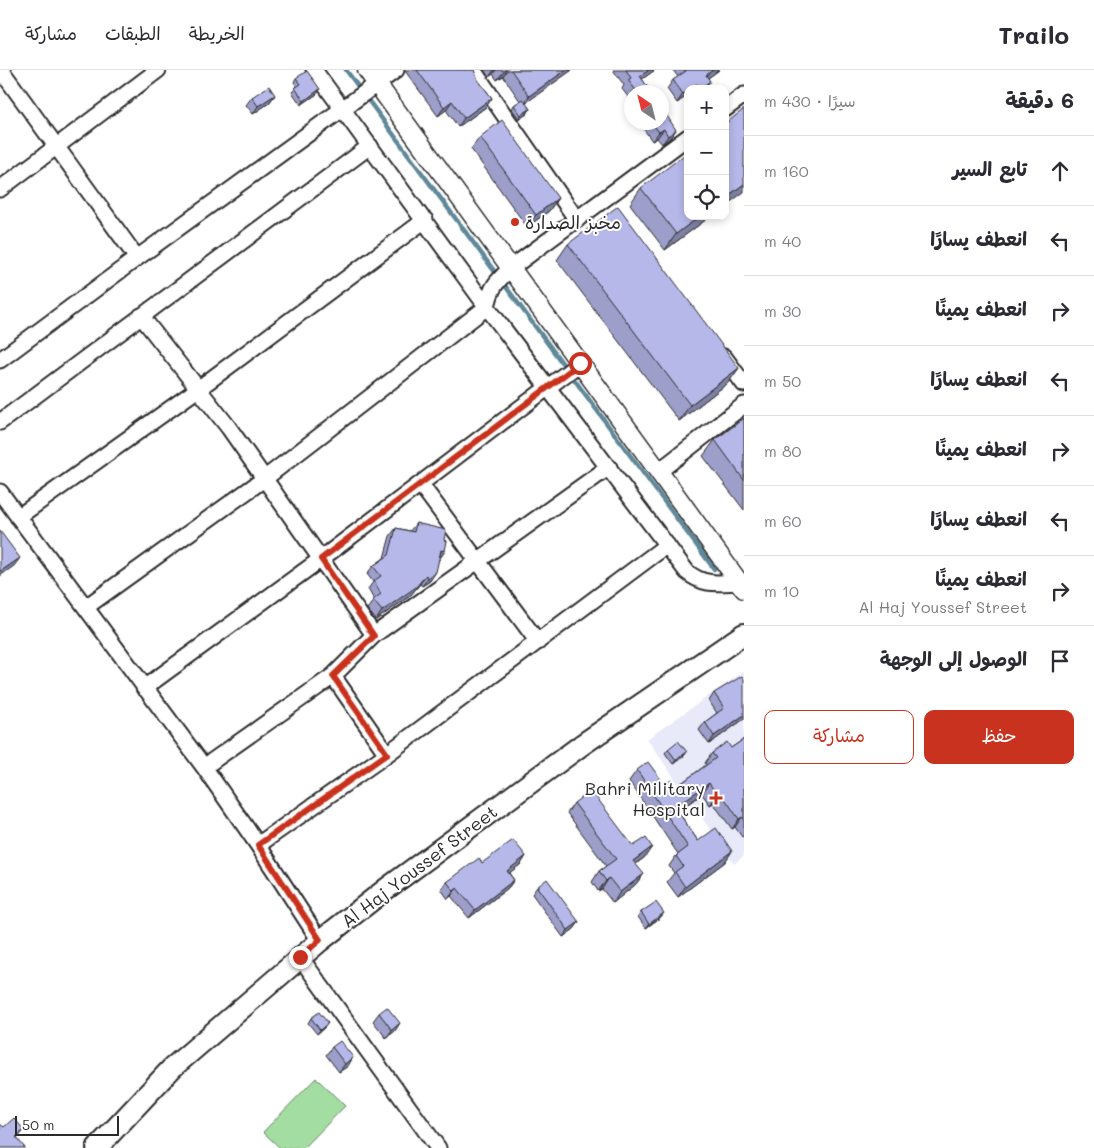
<!DOCTYPE html>
<html lang="ar">
<meta charset="utf-8">
<style>
body{margin:0;font-family:Mali,"Playpen Sans Arabic",sans-serif;background:#f7f7f7;color:#2b2b33;direction:rtl}
.controls{position:absolute;right:15px;top:15px;display:grid;overflow:hidden;border-radius:10px;box-shadow:0 2px 8px #0003}
.controls button{width:45px;height:45px;display:grid;place-items:center;padding:0;border:0;border-bottom:1px solid #e1e1e2;background:#fff;color:#2b2b33;font:25px sans-serif}
.compass{position:absolute;left:624px;top:15px;width:45px;height:45px;border-radius:50%;background:#fff;box-shadow:0 2px 8px #0003;rotate:325deg}
.scale{position:absolute;left:15px;bottom:12px;width:104px;box-sizing:border-box;padding-left:5px;border:2px solid #2b2b2b;border-top:0;font-size:14px;line-height:18px;white-space:nowrap;color:#2b2b2b;-webkit-text-stroke:4px #fff;paint-order:stroke}
.stop{position:absolute;width:15px;height:15px;margin:-11px;border:4px solid #c8321e;border-radius:50%;background:#fff}
.stop.end{background:#c8321e;border-color:#fff;box-shadow:0 1px 5px #0008}
.list{margin:0;padding:0;list-style:none}
h2{display:flex;justify-content:space-between;align-items:center;height:65px;margin:0;padding:0 20px;font-size:21px}
h2 small{font-size:16px;font-weight:400;color:#7c7c81}
.list li{display:grid;grid-template-columns:32px 1fr auto;gap:15px;align-items:center;box-sizing:border-box;height:70px;padding:0 20px;border-top:1px solid #e1e1e2}
.list b{display:block;font-size:19px;white-space:nowrap}
.list p{margin:0;font-size:16px;white-space:nowrap;color:#7c7c81}
.list em{font-size:16px;font-style:normal;color:#7c7c81}
.actions{display:flex;gap:10px;padding:15px 20px}
.actions a{flex:1;padding:11px 0;border:1px solid #c8321e;border-radius:10px;text-align:center;font-size:18px;color:#c8321e}
.actions .main{background:#c8321e;color:#fff}
.icon{flex:none;width:28px;height:28px;fill:none;stroke:currentColor;stroke-width:2;stroke-linecap:round;stroke-linejoin:round}
.map{position:relative;flex:none;width:744px;height:1078px;overflow:hidden;direction:ltr}
header{display:flex;align-items:center;gap:30px;box-sizing:border-box;height:70px;padding:0 25px;background:#fff;border-bottom:1px solid #e1e1e2}
header strong{font-size:24px}
nav{display:flex;gap:28px;margin-inline-start:auto;font-size:18px}
main{display:flex}
aside{flex:1;background:#fff}
.map>svg:first-child{display:block}
.built{fill:#e9eaf9}
.green{fill:#a3dda2;stroke:#678466}
.lines{fill:none;stroke-linecap:round;stroke-linejoin:round}
.stream{stroke:#5f8899;stroke-width:4.5}
.minor-casing{stroke:#2b2b2b;stroke-width:19}
.tertiary-casing{stroke:#2b2b2b;stroke-width:21}
.secondary-casing{stroke:#2b2b2b;stroke-width:24}
.minor{stroke:#fff;stroke-width:15}
.tertiary{stroke:#fff;stroke-width:18}
.secondary{stroke:#fff;stroke-width:20}
.wall{fill:#9d9ec9;stroke:#2b2b2b}
.shaded-wall{fill:#7f81a4;stroke:#2b2b2b}
.building{fill:#b6b8ea;stroke:#2b2b2b}
.route{stroke:#c8321e;stroke-width:6}
.poi-dot{fill:#c8321e;stroke:#fff;stroke-width:2}
.labels{text-anchor:middle;dominant-baseline:central;stroke-width:4;stroke-linejoin:round;paint-order:stroke}
.poi-label{font-size:18px;fill:#2b2b2b;stroke:#fff;text-anchor:start}
.street-label{font-size:18px;fill:#2b2b2b;stroke:#fff}
</style>
<header>
<strong>Trailo</strong>
<nav><a>الخريطة</a><a>الطبقات</a><a>مشاركة</a></nav>
</header>
<main>
<aside>
<h2>6 دقيقة<small>سيرًا · 430 m</small></h2>
<ul class="list">
<li><svg class="icon" aria-label="ahead" viewBox="0 0 24 24"><path d="M12 20V5M6 11l6-6 6 6"/></svg><div><b>تابع السير</b></div><em>160 m</em></li>
<li><svg class="icon" aria-label="left" viewBox="0 0 24 24"><path d="M17 20v-9H6M10 6l-5 5 5 5"/></svg><div><b>انعطف يسارًا</b></div><em>40 m</em></li>
<li><svg class="icon" aria-label="right" viewBox="0 0 24 24"><path d="M7 20v-9h11M14 6l5 5-5 5"/></svg><div><b>انعطف يمينًا</b></div><em>30 m</em></li>
<li><svg class="icon" aria-label="left" viewBox="0 0 24 24"><path d="M17 20v-9H6M10 6l-5 5 5 5"/></svg><div><b>انعطف يسارًا</b></div><em>50 m</em></li>
<li><svg class="icon" aria-label="right" viewBox="0 0 24 24"><path d="M7 20v-9h11M14 6l5 5-5 5"/></svg><div><b>انعطف يمينًا</b></div><em>80 m</em></li>
<li><svg class="icon" aria-label="left" viewBox="0 0 24 24"><path d="M17 20v-9H6M10 6l-5 5 5 5"/></svg><div><b>انعطف يسارًا</b></div><em>60 m</em></li>
<li><svg class="icon" aria-label="right" viewBox="0 0 24 24"><path d="M7 20v-9h11M14 6l5 5-5 5"/></svg><div><b>انعطف يمينًا</b><p>Al Haj Youssef Street</p></div><em>10 m</em></li>
<li><svg class="icon" aria-label="arrive" viewBox="0 0 24 24"><path d="M6 21V4h12l-3 4 3 4H6"/></svg><div><b>الوصول إلى الوجهة</b></div></li>
</ul>
<div class="actions"><a class="main">حفظ</a><a>مشاركة</a></div>
</aside>
<div class="map">
<svg width="744" height="1078" viewBox="0 0 744 1078">
<rect width="100%" height="100%" fill="#fff"/>
<filter id="ink" filterUnits="userSpaceOnUse"><feTurbulence type="fractalNoise" baseFrequency=".02" numOctaves="2"/><feDisplacementMap in="SourceGraphic" scale="10" xChannelSelector="R" yChannelSelector="G"/><feConvolveMatrix kernelMatrix="1 2 1 2 8 2 1 2 1" color-interpolation-filters="sRGB"/></filter>
<g filter="url(#ink)">
<!-- built -->
<path class="built" d="M744,601v185l-10,8 -87,-125z"/>
<!-- green -->
<path class="green" d="M316,1008l29,28 -41,42h-24l-17,-16z"/>
<g class="lines">
<!-- stream -->
<path class="stream" d="M346,0l368,499"/>
<!-- minor casing -->
<g class="minor-casing">
<path id="minor" d="M1,0l136,188
M314,0l173,237 200,265c17,14 30,11 51,10
M473,0l104,150
M725,39l19,-14
M0,119l158,-119
M141,246l88,112 145,207
M724,287l20,27
M0,290l137,-102 259,-188
M0,352l370,-276
M658,402l86,-67
M421,415l117,157
M0,422l204,275 54,78 62,96
M18,447l180,-128 227,-169
M86,537l178,-128 223,-172c4,-20 9,-25 24,-39l177,-131
M333,606l54,78
M144,618l177,-129 259,-196
M204,697l129,-91 41,-41 235,-168
M258,775l129,-91 280,-209
M300,887l138,191"/>
</g>
<!-- tertiary casing -->
<g class="tertiary-casing">
<path id="tertiary" d="M367,0l377,519"/>
</g>
<!-- secondary casing -->
<g class="secondary-casing">
<path id="secondary" d="M97,1078l75,-80 148,-127 66,-52 197,-145 161,-110"/>
</g>
<!-- minor -->
<use href="#minor" class="minor"/>
<!-- tertiary -->
<use href="#tertiary" class="tertiary"/>
<!-- secondary -->
<use href="#secondary" class="secondary"/>
</g>
<!-- wall -->
<path class="wall" d="M406,0h68l4,10 14,18 -6,9 -28,20 -12,-17 -8,6 -33,-45z
M484,0h88l-47,33 5,6 -3,5 -8,5 -7,-10 2,-4 6,-4 -17,-25 -6,4 -4,-6 -4,3z
M613,0h42l-13,9 9,13h-19v10l-10,-13 2,-4z
M673,0h46l-11,8 -3,11h-17v6l-11,8 -10,-14 6,-9 5,-3z
M296,8l21,16 -16,11 -9,-13 5,-5 -3,-5z
M275,25l-6,8 -16,11 -7,-9 6,-8z
M662,52l14,8 -6,8 -8,6 -5,-6 -5,3 -9,-13 4,-5z
M480,67l78,61 -9,13 -22,16 -56,-78z
M641,118l70,28 -46,34 -35,-46z
M568,174l171,124 -11,15 -49,38 -122,-161z
M744,348v92l-41,-54 12,-16z
M416,453l28,17 1,11 -6,8 -9,22 -8,5 -2,-2 -10,12 -34,24 -9,-11 7,-9 -6,-11 5,-7 -6,-8 6,-8 11,-8 6,-22 6,-8 14,3z
M714,623l30,26 -35,25 -10,-14 6,-8 12,-9 -8,-12z
M744,669v97l-2,1 -7,-10 -3,2 -19,-26 -3,2 -8,-11 -24,17 20,30 34,10 -7,11 -47,35 -11,-15 7,-9 -5,-7 7,-10 2,-2 -49,-73 8,-11 28,15 11,2 30,-22 -1,-2 7,-10 19,-5z
M668,679l16,7 -11,8 -8,-11z
M574,733l59,43 12,11 -9,7v20l-23,19 -11,-14 -4,2 -6,-9 7,-11 7,-5 -39,-53z
M526,786l-5,8 -12,9 5,7 -6,8 -39,30 -18,-22 -3,3 -7,-10 6,-7 35,-19z
M537,817l42,35 -5,7 -11,8 -31,-43z
M641,842l20,5 -15,11 -8,-11z
M379,943l16,18 -9,7 -13,-17z
M311,948l14,9 -8,7 -9,-11z
M332,977l21,10 -5,9 -9,6 -13,-17z"/>
<!-- shaded-wall -->
<path class="shaded-wall" d="M494,0h2l-3,4 -4,3z
M505,0h2l-4,6 -6,4z
M566,0h6l-49,35 6,-9z
M649,0h6l-21,15 6,-9z
M713,0h6l-19,14 6,-9z
M710,11l-5,8h-5z
M320,19l-3,5 -16,11 3,-4z
M688,21v4l-11,8 6,-9z
M275,25l-6,8 -16,11 5,-8z
M492,28l-6,9 -28,20 6,-9z
M452,31l-6,9 -8,6 6,-9z
M530,39l-3,5 -8,5 2,-4z
M664,59l-7,9 -5,3 7,-9z
M676,60l-6,8 -8,6 6,-8z
M744,114v8l-19,14v-8z
M558,128l-9,13 -22,16 9,-12z
M700,146h11l-46,34 11,-16z
M739,298l-11,15 -49,38 11,-16z
M441,480l4,1 -6,9z
M20,488l-6,8 -14,10v-3l1,-2z
M436,502l-6,9 -8,5 6,-8z
M426,505l-6,9 -10,12 -34,24 6,-9z
M744,645v4l-35,25 5,-8z
M687,682l-3,4 -11,8 3,-4z
M709,713l-7,11 -34,24 7,-11z
M721,723l-8,10 -3,2 7,-10z
M742,747l-7,10 -3,2 7,-10z
M652,777l-7,10 -19,14 7,-10z
M732,781l-7,11 -47,35 7,-10z
M526,786l-5,8 -19,15 5,-8z
M644,804l-8,10 -23,19 7,-11z
M609,808l-7,11 -4,2 8,-10z
M514,810l-6,8 -39,30 6,-8z
M457,818l-6,8 -3,3 6,-8z
M664,843l-3,4 -15,11 3,-4z
M579,852l-5,7 -11,8 5,-7z
M328,953l-3,4 -8,7 3,-4z
M400,953l-5,8 -9,7 6,-8z
M353,987l-5,9 -9,6 6,-8z
M24,1060l-6,8 -8,7 6,-8z"/>
<!-- building -->
<path class="building" d="M417,0h57l4,10 14,18 -28,20 -12,-17 -8,6z
M511,0h55l-37,26z
M626,0h23l-9,6 11,16h-14l-9,-12 3,-2z
M685,0h28l-7,5 4,6 -10,8 -3,-5 -7,5h-2v2l-5,3 -10,-14 13,-9z
M307,1l13,18 -16,12 -9,-13 6,-4 -5,-6z
M269,16l6,9 -17,11 -6,-9z
M523,29l7,10 -9,6 -7,-10z
M662,38l14,22 -8,6 -4,-7 -5,3 -8,-10h11z
M744,39v75l-19,14v-74z
M502,50l56,78 -22,17 -56,-78z
M688,82v64h12l-24,18 -35,-46z
M618,136l121,162 -49,37 -122,-161z
M744,348v62l-29,-40z
M416,453l30,7 -2,10 3,1 -2,10 -4,-1 -5,22 -8,6 -2,-3 -10,12 -34,24 -9,-11 8,-6 -7,-13 7,-5 -8,-10 16,-11 7,-27 18,4z
M0,461l20,27 -19,13 -1,-1z
M742,606l2,3v36l-30,21 -9,-14 19,-14 -10,-15z
M744,669v80l-2,-2 -3,2 -18,-26 -4,2 -8,-12 -34,24 23,34 18,-13 16,23 -47,36 -10,-15 8,-6 -7,-10 12,-9 -51,-77 11,-8 17,23 6,-5 5,7 40,-29 -4,-5 15,-11 4,6z
M678,671l9,11 -11,8 -8,-11z
M591,720l42,56 13,-8 6,9 -19,14 11,13 -24,18 -11,-14 -3,3 -7,-10 17,-12 -42,-56z
M513,770l13,16 -19,15 7,9 -39,30 -18,-22 -3,3 -7,-9 32,-24 3,5z
M547,809l32,43 -11,8 -31,-43z
M656,832l8,11 -15,11 -8,-12z
M387,937l13,16 -8,7 -13,-17z
M319,942l9,11 -8,7 -9,-12z
M340,971l13,16 -8,7 -13,-17z
M14,1048l10,12 -8,7 9,11h-25v-24l4,3z"/>
</g>
<g class="lines" filter="url(#ink)">
<!-- route -->
<path class="route" d="M300,887l20,-17 -62,-95 129,-91 -54,-78 41,-40 -53,-77 259,-196"/>
</g>
<!-- markers -->
<g class="poi-dot">
<circle cx="515" cy="152" r="5"/>
<path d="M713.5 720.5h5v5h5v5h-5v5h-5v-5h-5v-5h5z"/>
</g>
<g class="labels">
<!-- poi labels -->
<g class="poi-label">
<text x="525" y="152">مخبز الصدارة</text>
<text x="705" y="718" text-anchor="end">Bahri Military<tspan x="705" dy="21">Hospital</tspan></text>
</g>
<!-- street labels -->
<g class="street-label">
<text transform="translate(419 796) rotate(-37)">Al Haj Youssef Street</text>
</g>
</g>
</svg>
<div class="controls">
<button>+</button>
<button>−</button>
<button><svg class="icon" aria-label="locate" viewBox="0 0 24 24"><circle cx="12" cy="12" r="6"/><path d="M12 2v4M12 18v4M2 12h4M18 12h4"/></svg></button>
</div>
<svg class="compass" viewBox="-18 -18 36 36"><path d="M0-13l5 13h-10z" fill="#e53935"/><path d="M0 13l5-13h-10z" fill="#7c7c81"/></svg>
<div class="scale">50 m</div>
<div class="stop" style="left:580px;top:293px"></div>
<div class="stop end" style="left:300px;top:887px"></div>
</div>
</main>
